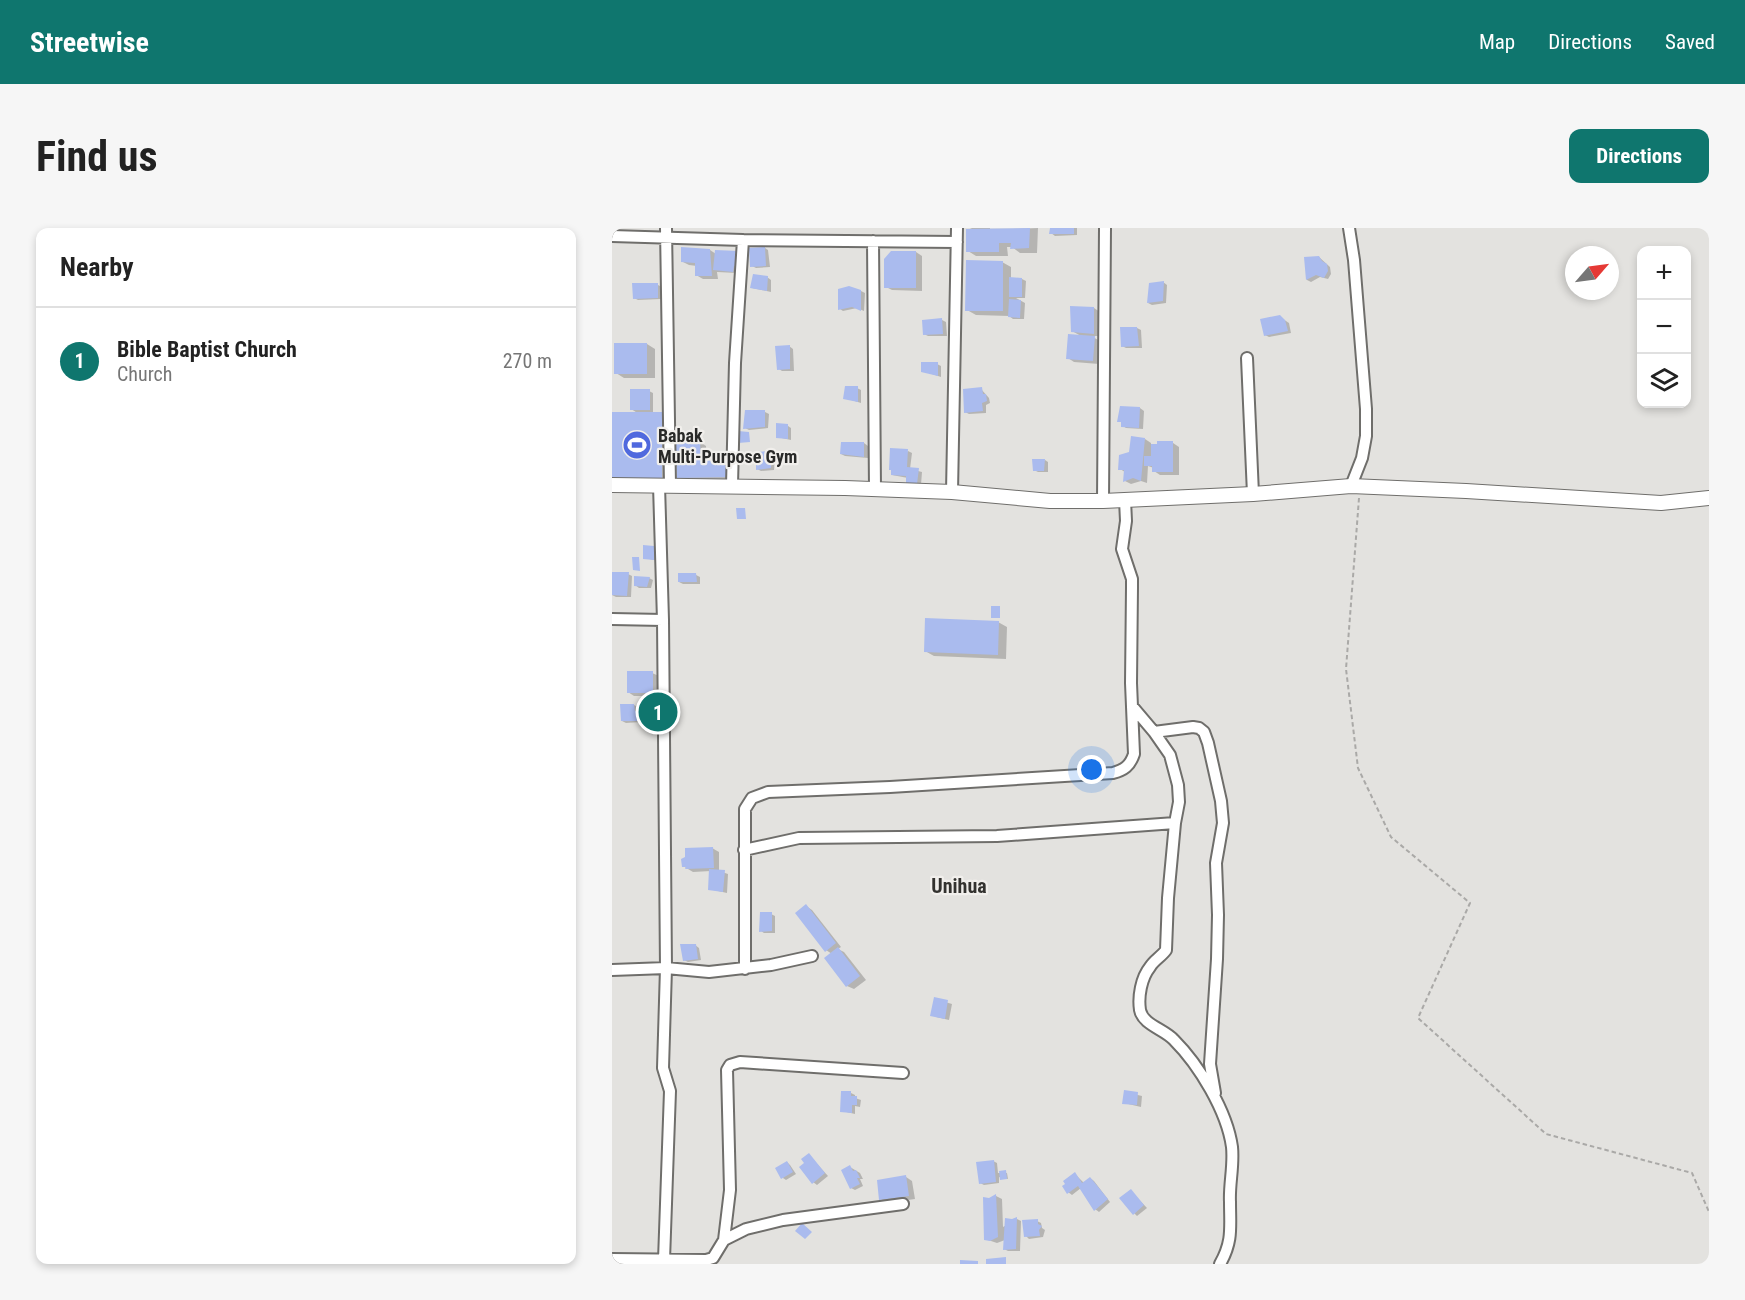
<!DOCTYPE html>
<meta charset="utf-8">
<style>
body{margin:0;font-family:"Roboto Condensed",sans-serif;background:#f6f6f6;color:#222}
.controls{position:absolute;right:18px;top:18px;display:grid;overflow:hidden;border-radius:12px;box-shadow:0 3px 9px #0003}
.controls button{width:54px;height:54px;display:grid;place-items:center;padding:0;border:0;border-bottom:2px solid #e0e0e0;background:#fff;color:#222;font:30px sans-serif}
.compass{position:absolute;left:953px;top:18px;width:54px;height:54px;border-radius:50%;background:#fff;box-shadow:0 3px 9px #0003;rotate:62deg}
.you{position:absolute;left:480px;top:542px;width:21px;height:21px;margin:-15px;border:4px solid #fff;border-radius:50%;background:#1a73e8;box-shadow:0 0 0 9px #1a73e833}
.badge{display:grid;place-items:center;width:39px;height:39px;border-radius:50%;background:#0f766e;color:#fff;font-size:20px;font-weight:700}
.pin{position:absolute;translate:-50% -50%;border:3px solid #fff;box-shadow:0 2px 6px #0006}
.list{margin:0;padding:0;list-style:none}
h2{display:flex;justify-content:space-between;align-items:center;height:78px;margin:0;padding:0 24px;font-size:26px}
h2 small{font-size:20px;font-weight:400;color:#767676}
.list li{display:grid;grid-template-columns:39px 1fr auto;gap:18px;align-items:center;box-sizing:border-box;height:108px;padding:0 24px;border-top:2px solid #e0e0e0}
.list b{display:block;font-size:22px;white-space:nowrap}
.list p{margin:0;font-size:20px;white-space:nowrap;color:#767676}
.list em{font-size:20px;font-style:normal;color:#767676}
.icon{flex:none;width:33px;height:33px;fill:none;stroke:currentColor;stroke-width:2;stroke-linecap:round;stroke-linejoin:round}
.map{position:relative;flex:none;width:1097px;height:1036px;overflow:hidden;border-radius:12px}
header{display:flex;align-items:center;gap:36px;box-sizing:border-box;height:84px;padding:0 30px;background:#0f766e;color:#fff}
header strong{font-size:28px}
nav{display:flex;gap:33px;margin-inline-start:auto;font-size:21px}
.intro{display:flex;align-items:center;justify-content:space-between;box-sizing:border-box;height:144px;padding:0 36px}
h1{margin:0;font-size:42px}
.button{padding:15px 27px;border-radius:12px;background:#0f766e;color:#fff;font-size:21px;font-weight:700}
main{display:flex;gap:36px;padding:0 36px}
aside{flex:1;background:#fff;border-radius:12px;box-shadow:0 3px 9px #0003}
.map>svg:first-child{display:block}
.shadow{fill:#0003}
.building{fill:#abe}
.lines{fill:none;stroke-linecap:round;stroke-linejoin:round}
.minor-casing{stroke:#6f6e6b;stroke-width:14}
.tertiary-casing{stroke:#6f6e6b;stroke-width:16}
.path{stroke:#aaa9a7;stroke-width:2;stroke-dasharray:4.5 3;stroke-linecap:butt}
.minor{stroke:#fff;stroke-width:10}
.tertiary{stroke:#fff;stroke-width:14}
.labels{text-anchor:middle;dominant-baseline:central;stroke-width:4.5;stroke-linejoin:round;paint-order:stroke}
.poi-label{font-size:18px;font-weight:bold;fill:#292928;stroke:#f1efec;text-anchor:start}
.neighbourhood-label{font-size:20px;font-weight:bold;fill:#33322f;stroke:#f1efec}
</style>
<header>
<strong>Streetwise</strong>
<nav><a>Map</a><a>Directions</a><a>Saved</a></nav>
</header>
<div class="intro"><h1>Find us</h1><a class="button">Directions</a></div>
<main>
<aside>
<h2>Nearby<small></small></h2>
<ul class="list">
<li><span class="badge">1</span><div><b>Bible Baptist Church</b><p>Church</p></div><em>270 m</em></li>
</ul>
</aside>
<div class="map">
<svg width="1097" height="1036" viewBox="0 0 1097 1036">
<rect width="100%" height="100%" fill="#e3e2df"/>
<!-- shadow -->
<path class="shadow" d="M358,0h20v2l48,-2 -1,25h-17l-8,-6h-5l1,9h-32l-8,-5 6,-21z
M439,0h26v7l-22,1 -4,-3z
M153,20l3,2 2,17 -14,1 -4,-2z
M98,22l6,4 23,-1 -2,20 -20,-1 1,7h-15l-7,-4 1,-9 -8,-1 -6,-3z
M304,24l6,4v35l-30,-1 -6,-3z
M707,29l11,10 1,7 -3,5 -8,-2 -9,5 -4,-2 -1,-22z
M390,34l9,5v12h11l4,2 -1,17h-9l9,5 -1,16h-11l-4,-3 -33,-1 -9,-5z
M155,49l4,3v12l-19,-4z
M551,54l4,3 -1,18 -14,2 -4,-2z
M22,57h24l4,2 -1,12 -23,1 -4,-2z
M249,63l4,2 -1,18 -7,-3 -14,3 -3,-2z
M482,80l6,4v24h-9l9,5 -1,23 -25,-2 -6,-4 13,-22 -9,-5z
M668,89l9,6 2,10 -22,4 -4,-2z
M330,92l4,2 1,14h-19l-4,-2z
M525,100l4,2 1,18h-16l-4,-2z
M35,116l8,5v29h-31l-8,-5z
M177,118l4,3 1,22h-12l-3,-2z
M325,136l4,2v11l-18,-6z
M245,160l4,2v13l-16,-5z
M369,161l8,9 1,5 -4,2v8l-17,1 -4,-2z
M37,163l4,2v21h10v64h-51v-65l27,1 -8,-5z
M528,180l4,3 -1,18 -17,-1 -3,-2v-3l-4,-2z
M134,183l19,1 4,2 -1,14 -19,2 -4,-2z
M176,198l3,2v12l-14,-3z
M533,211l6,4v2l22,-2 6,4v28h-19l-6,-4v-3l-6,-2 -1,17 -6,-2 -10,3 -6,-3v-9l-5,-3 11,-16z
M88,214l6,4 1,16 29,17 -52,2 -6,-4z
M252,215l4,3v12l-23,-2 -4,-2z
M296,223l4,2 -2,16 12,3 -1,13 -10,-1 -4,-2 1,-4 -16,-3z
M159,224l4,3 -1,15 -13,1 -4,-2z
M433,232l3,2v10h-10l-4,-2z
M41,319l4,2 1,12 -13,-3z
M16,346l4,2 -1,21h-15l-4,-2z
M84,347l4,2v7h-17l-4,-2z
M37,350l4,2 -2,8h-12l-4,-3z
M386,394l9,5 -1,32 -72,-3 -9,-5z
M40,445l7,3v20h-25l-6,-4z
M22,477l4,2v6l3,2v7l-15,1 -4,-2z
M100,620l7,4v19l9,3 -1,19 -18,-4 2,-18 -18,1 -10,-6z
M194,678l6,4 29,37 -3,2 6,3 22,28 -12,9 -7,-3 -15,-32 -6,-4z
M159,686l4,2v17h-11l-3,-2z
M83,717l4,3 2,12 -13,2 -4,-2z
M323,771l17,5 -3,16 -13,-3z
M513,864l17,4 -1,11 -17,-4z
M239,865l4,2v3l6,2 -1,7 -5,-1v8l-13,-3z
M197,927l19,21 -11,9 -4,-3 -7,-19z
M381,933l4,2 1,10h9l1,6 -9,-2v6l-15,2 -4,-2z
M175,934l3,3 6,9 -10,6 -3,-2z
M238,939l10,6 3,6h-3l3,7 -8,4 -4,-2z
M463,946l9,9 6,-5 4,3 16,21 -11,10 -4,-3 -14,-21 -9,7 -4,-3 -1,-8z
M294,949l6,4 3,18 -28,4 -6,-4z
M519,963l16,17 -10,8 -3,-3z
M384,968l6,3 1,28 14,-8 4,2 -1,30h-12l-4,-2 1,-9 -8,3 -12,-4 4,-40z
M425,993l4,2 1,5 3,2 -2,7 -14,2 -3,-3z"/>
<!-- building -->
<path class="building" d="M418,0l-1,20 -19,1 1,-6h-12v9h-33v-23z
M438,0h24v6h-25z
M69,19l29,2 2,27h-17v-13l-14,-1z
M153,19l1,19 -16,1 -1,-19z
M103,22l24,1 -1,15h-4l-1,6 -20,-2z
M279,23h25v37h-32v-29z
M707,28l3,5 5,3 1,7 -4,7 -8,-3 -10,5 -2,-23z
M354,32l37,1v50h-38z
M141,46l15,2 -1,15 -17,-3z
M397,49l13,1v19h-13z
M552,53l-1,20 -16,2 2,-20z
M20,55h26v15l-25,1z
M237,58l12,4v21l-9,-4 -14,3v-21z
M397,71l12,1 -1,18 -12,-1z
M458,78l24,1v27l-23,-2z
M668,87l5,5 3,11 -24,5 -4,-17z
M330,90l1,16 -20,1 -1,-15z
M508,99h17l2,19 -18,1z
M456,106l27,2 -2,25 -27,-2z
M2,115h33v31h-33z
M178,117v24l-13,1 -2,-24z
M309,134h17v14l-17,-4z
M233,158h13v16l-15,-3z
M370,159l1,7h3l1,7 -5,2 1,8 -19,2 -1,-24z
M18,161h20v21h-20z
M508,178l20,1 -1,21 -18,-1v-5h-4z
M133,182h20v17l-22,2z
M0,184h50v66h-50z
M164,195l12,1v15l-12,-1z
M126,203l11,1 1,10 -12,1z
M519,208l14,2 -4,43 -8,-3 -10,4 1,-12h-6l1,-15 10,-3z
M88,213l1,20 29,-1v17l-53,1 -2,-36z
M545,213h16v31h-21v-6h-8v-10h7v-12h6z
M229,214h23v15l-24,-3z
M278,220l18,1 -1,18 12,1 -2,16 -11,-1v-7l-15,-1v-5h-2z
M159,223v17l-15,2v-18z
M420,231h13l-1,12h-11z
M124,280h9l1,11h-9z
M31,317l11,1v14l-11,-1z
M20,329h7l1,14 -7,-1z
M0,344h17l-2,24 -15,-1z
M66,345h18l1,9h-19z
M22,348l16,1 -3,10 -13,-1z
M379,378h9v12h-9z
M313,390l74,3 -1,34 -74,-3z
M15,443h26v22h-26z
M8,476h14l1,7h3v10h-17z
M101,619l1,21 -29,1 1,-2h-4l-1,-8 4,-2v-9z
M97,641l16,1 -2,22 -15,-2z
M194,676l30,39 -11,9 -30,-39z
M148,684h12v19l-13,1z
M68,716h16l2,15 -15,2z
M226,719l22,29 -14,11 -22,-29z
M322,769l14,3 -3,19 -15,-3z
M512,862l14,2 -1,13 -15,-1z
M229,863h10v5h6v9h-5v8l-12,-1z
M197,925l16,20 -13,11 -13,-17 5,-4 -3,-4z
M382,932l2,22 -17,2 -3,-22z
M175,933l6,11 -12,7 -6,-11z
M238,937l3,6 3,-1 4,8h-3l3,6 -10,5 -9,-19z
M394,942l1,9 -7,1 -1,-9z
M463,944l7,11 8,-6 18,22 -14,12 -16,-25 -11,8 -5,-8 3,-2 -2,-3z
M294,947l3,21 -30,4 -2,-20z
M519,961l13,16 -11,10 -14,-17z
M384,966l2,43 -8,4 -6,-1 -1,-43 6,1z
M405,989l-1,32 -13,1 2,-32 7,1z
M426,991v5l4,2 -3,4 1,6 -16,1 -2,-17z
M190,995l10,9 -7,7 -10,-8z
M394,1029v7h-20v-5z
M348,1032l18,1v3h-18z"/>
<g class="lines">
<!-- minor casing -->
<g class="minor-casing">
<path id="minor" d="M54,0l4,257
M737,0l5,32 12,149v27l-4,22 -11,28
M0,8l131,4 214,2
M261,13l2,248
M635,130l6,136
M47,257l4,135 3,348 -3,100 7,23 -6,169
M120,257l3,-122 8,-123
M340,264l5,-264
M491,273l2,-273
M0,391l51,1
M520,478l22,26 16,23 8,30 1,17 -4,21 -7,75 -2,52c-5,7 -12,10 -16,17 -9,11 -12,30 -10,43 3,15 24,19 34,30 25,25 53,71 58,107 2,19 -3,37 -2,55 0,26 3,39 -10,62
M542,504l39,-5 6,1 5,4 4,11 13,58 2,22 -7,40 2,52 -1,44 -7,105 5,29
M132,622l55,-12 198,-2 178,-13
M133,741v-160l7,-11 16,-6 122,-5 223,-14c11,-3 17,-7 21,-19l-3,-71 1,-96v-8l-10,-30 4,-28 -1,-21
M0,742l54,-2 43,4 62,-7 41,-9
M112,1012l6,-50 -3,-120 3,-5 10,-3 163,11
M0,1031l94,1 7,-2 11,-18 22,-11 37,-9 120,-16"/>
</g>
<!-- tertiary casing -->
<g class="tertiary-casing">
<path id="tertiary" d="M0,257l233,3 107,4 98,9h53l150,-7 98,-8 115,5 195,12 48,-5"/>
</g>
<!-- path -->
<path class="path" d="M747,270l-13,171 12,99 33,69 79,66 -52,115 128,116 146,39 17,39"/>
<!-- minor -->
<use href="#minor" class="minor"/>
<!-- tertiary -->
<use href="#tertiary" class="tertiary"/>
</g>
<!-- icons -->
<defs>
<g id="stadium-disc" transform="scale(1.5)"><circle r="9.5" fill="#5069de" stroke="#f1efec"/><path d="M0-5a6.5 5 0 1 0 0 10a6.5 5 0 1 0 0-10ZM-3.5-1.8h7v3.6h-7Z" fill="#fff"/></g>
</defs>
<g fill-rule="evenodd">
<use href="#stadium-disc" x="25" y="217"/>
</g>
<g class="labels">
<!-- poi labels -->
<g class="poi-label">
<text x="46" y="207">Babak<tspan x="46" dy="21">Multi-Purpose Gym</tspan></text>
</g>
<!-- neighbourhood labels -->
<g class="neighbourhood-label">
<text x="347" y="658">Unihua</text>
</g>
</g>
</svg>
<div class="controls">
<button>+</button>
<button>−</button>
<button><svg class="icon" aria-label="layers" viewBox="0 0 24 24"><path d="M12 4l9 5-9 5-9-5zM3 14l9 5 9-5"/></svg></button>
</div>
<svg class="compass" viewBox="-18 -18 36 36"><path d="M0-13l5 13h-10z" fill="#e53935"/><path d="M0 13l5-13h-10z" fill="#767676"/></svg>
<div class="you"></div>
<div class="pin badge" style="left:46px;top:484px">1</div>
</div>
</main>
